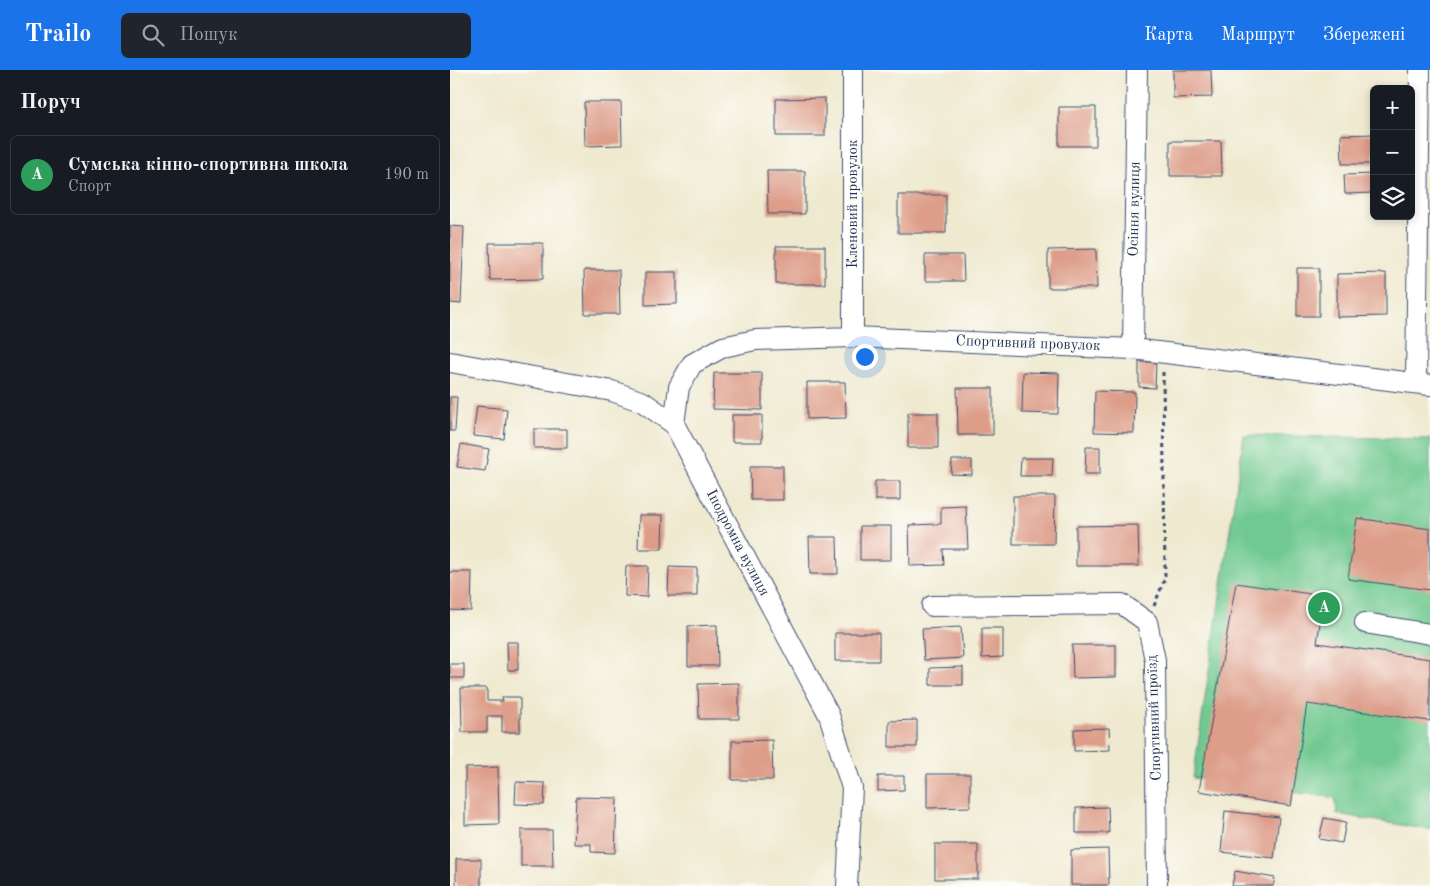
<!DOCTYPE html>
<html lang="uk">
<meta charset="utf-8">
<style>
body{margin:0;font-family:"Old Standard TT",serif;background:#20242c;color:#f1f3f6}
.controls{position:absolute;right:15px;top:15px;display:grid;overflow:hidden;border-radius:8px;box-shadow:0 2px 8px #0003}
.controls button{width:45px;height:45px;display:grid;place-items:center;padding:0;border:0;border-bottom:1px solid #363941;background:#171b24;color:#f1f3f6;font:25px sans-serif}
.you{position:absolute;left:414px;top:286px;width:18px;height:18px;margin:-12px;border:4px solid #fff;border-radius:50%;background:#1a73e8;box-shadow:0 0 0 8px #1a73e833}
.badge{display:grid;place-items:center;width:32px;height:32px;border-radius:50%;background:#1a73e8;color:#fff;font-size:16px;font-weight:700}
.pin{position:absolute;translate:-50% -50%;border:2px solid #fff;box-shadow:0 1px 5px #0006}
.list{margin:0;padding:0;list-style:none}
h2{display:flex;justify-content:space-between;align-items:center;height:65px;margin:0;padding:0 20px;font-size:21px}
h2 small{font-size:16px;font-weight:400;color:#9ea1a6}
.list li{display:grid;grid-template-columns:32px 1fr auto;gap:15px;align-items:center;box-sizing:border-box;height:80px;margin:0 10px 10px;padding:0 10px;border:1px solid #363941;border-radius:8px}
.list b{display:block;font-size:19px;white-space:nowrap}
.list p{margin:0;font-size:16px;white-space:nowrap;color:#9ea1a6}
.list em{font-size:16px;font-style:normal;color:#9ea1a6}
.icon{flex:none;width:28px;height:28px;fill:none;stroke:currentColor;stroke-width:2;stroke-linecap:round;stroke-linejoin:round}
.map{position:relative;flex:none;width:980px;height:816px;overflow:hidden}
header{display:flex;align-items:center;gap:30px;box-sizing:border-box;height:70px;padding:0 25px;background:#1a73e8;color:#fff}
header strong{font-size:24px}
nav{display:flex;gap:28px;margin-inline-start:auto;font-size:18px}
.search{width:350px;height:45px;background:#20242c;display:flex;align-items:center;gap:12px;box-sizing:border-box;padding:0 18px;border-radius:8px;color:#9ea1a6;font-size:19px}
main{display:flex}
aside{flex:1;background:#171b24}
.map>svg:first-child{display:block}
.green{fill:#6fc990;stroke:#457c77}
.building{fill:#dd9d89}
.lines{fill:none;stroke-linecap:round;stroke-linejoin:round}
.minor-casing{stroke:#3b4b6f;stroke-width:22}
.path{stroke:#3b4b6f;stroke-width:3;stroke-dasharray:4 4;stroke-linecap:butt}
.minor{stroke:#fff;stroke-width:20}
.labels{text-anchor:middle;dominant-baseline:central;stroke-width:4.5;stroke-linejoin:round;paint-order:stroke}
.street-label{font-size:15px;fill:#1b2f5e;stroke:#fdfcf7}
</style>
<header>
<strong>Trailo</strong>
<div class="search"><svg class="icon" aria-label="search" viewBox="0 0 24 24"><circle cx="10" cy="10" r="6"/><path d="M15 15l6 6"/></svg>Пошук</div>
<nav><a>Карта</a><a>Маршрут</a><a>Збережені</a></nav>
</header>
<main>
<aside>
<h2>Поруч<small></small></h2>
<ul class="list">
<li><span class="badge" style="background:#2e9e5b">A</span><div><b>Сумська кінно-спортивна школа</b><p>Спорт</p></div><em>190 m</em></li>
</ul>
</aside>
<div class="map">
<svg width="980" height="816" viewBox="0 0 980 816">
<rect width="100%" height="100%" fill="#fdfcf7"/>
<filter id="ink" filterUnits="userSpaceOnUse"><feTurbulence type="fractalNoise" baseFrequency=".02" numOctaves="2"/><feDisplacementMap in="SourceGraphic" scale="10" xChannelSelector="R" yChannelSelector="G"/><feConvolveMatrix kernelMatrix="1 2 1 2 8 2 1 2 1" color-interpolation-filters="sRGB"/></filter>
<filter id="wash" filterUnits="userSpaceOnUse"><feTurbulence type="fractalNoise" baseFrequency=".0096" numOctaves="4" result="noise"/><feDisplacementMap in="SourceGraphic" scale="20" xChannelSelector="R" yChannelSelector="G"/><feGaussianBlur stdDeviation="1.12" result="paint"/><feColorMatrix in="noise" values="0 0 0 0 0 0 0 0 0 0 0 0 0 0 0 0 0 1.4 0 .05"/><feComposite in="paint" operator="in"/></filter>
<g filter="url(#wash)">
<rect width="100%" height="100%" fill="#efe9cf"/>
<!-- green -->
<path class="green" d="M794,365l186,4v391l-93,-16 -2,-16 -142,-20z"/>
<g id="blocks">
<!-- building -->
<path class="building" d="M723,0h38l1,27 -39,1z
M375,28v38h-49v-37z
M134,32h37l1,43 -37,1z
M609,37h37v39h-37z
M924,64v30h-32l-1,-29z
M720,71h51l1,35h-52z
M317,101h38v43h-37z
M924,104v19l-29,1 -1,-19z
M448,125h48v38h-48z
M0,156l14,1 -3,77 -11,-1z
M39,173h54v36l-53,1z
M326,176h49v38h-49z
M646,179l1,39h-49v-38z
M475,185h38l1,26h-39z
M847,198h22v48h-22z
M134,200h35l1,44h-35z
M195,202h32v32l-32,1z
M936,203v43l-49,1v-43z
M689,292h17l-1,26 -16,-1z
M573,302l36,1 -1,41 -36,-1z
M264,303h48v37l-49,-1z
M357,312h38l1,36 -39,1z
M507,318h36v47h-35z
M645,321l40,1 -1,41 -40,-1z
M0,327h7l-2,34h-5z
M27,336l30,3 -3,30 -31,-3z
M458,343h30v35h-30z
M282,345h30v27h-30z
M84,359h33v19h-33z
M11,374l28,5 -4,22 -28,-4z
M636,377h14v27h-15z
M571,388h32l-1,18h-32z
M502,390h20v15l-21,-1z
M300,396h33v34h-32z
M425,411h25v19h-25z
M563,426h42l-1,48h-41z
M516,436l2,43h-25l1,16 -34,1 -1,-41 32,-1v-17z
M189,445h24l-1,34h-24z
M907,448l73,11v61l-82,-11z
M688,455l1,41h-63v-40z
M410,456h31v34h-31z
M359,467h28l1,37h-28z
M176,496h22l-1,31 -22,-1z
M219,497l28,1v28h-29z
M0,502h22l-1,39 -21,-1z
M786,513l88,13 -7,47 113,16v62l-123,-17 -16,102 -92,-15z
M267,555l1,41h-30v-40z
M511,557l2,31 -39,2 -2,-31z
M532,558h21v29l-21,1z
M385,563h44v28h-44z
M57,572h11v28h-10z
M622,575h44v32l-43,1z
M0,594h14v14h-14z
M513,597v18h-33v-17z
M289,613v36h-40l-1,-35z
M11,618h26v13h16l-1,-4h18v35h-18v-16h-15v16h-25z
M467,650v27h-28v-26z
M659,658l1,22 -36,1v-22z
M322,670l1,40h-41v-39z
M48,697l1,57 -34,1v-57z
M477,704h43v33l-43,1z
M428,706h26v14l-26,1z
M66,712l29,1 -1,22 -29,-1z
M126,727l41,1 -2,55 -24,-1v-8h-17z
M658,737l1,26h-33v-25z
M775,741l54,6 -5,41 -53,-6z
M874,748l22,4 -4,21 -23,-4z
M71,760h31l1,36h-32z
M485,774h43v35h-43z
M658,779l1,36h-38v-35z
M6,789h25v27h-25z
M785,801l40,7 -2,8h-41z"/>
</g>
</g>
<g filter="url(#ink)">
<use href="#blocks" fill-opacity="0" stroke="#3b4b6f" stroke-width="1"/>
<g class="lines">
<!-- minor casing -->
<g class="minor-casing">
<path id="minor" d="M403,0v267
M683,279l4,-279
M0,292l162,29 31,11 31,22 155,291 23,73 -5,98
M966,312l4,-312
M224,354l5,-37 13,-23 31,-17 32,-7 98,-3 280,12 297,36
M482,536l190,-2 25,18 8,38 2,226
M915,553l65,11"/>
</g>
<!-- path -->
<path class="path" d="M704,536l11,-28 -2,-207"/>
<!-- minor -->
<use href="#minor" class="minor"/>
</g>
</g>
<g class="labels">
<!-- street labels -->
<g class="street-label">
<text transform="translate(403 134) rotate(-90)">Кленовий провулок</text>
<text transform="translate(685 139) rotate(-89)">Осіння вулиця</text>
<text transform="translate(578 274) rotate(2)">Спортивний провулок</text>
<text transform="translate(287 473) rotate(62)">Іподромна вулиця</text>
<text transform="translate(705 648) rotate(-92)">Спортивний проїзд</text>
</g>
</g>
</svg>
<div class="controls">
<button>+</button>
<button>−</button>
<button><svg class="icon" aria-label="layers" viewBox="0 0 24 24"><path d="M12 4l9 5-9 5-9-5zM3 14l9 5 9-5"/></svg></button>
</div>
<div class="you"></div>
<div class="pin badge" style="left:874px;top:538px;background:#2e9e5b">A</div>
</div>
</main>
